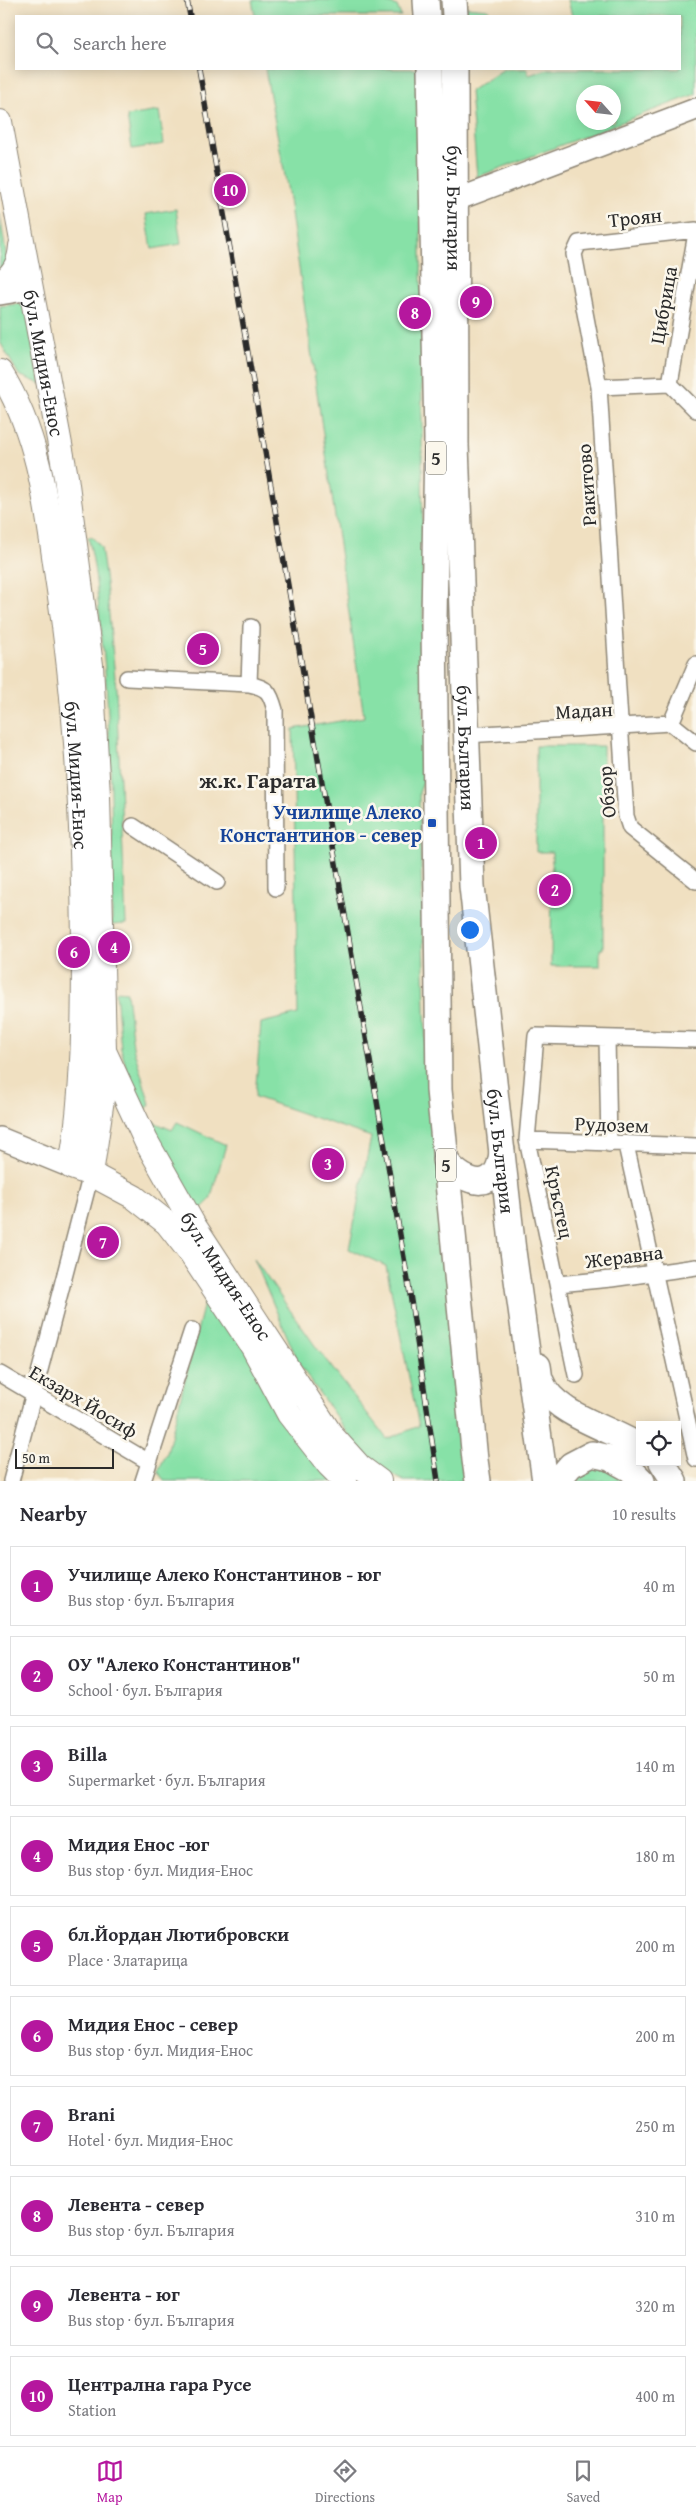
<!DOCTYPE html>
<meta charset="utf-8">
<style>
body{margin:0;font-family:"Gentium Book Plus",serif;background:#f2f2f3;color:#2b2b33}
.controls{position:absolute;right:15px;bottom:15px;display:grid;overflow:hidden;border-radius:0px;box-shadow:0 2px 12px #0003}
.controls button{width:45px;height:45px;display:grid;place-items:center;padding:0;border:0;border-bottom:1px solid #e1e1e2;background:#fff;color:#2b2b33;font:25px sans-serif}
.compass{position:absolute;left:576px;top:85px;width:45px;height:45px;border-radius:50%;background:#fff;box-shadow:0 2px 12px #0003;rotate:297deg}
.scale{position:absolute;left:15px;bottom:12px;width:99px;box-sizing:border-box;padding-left:5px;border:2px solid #2b2b2b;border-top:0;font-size:14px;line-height:18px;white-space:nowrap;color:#2b2b2b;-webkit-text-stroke:4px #fbf7ec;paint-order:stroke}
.you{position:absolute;left:469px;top:929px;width:18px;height:18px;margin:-12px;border:4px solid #fff;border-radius:50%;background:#1a73e8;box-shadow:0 0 0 8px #1a73e833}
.badge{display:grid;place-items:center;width:32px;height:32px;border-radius:50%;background:#b5179e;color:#fff;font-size:16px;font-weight:700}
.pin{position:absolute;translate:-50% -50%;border:2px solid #fff;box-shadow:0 1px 5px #0006}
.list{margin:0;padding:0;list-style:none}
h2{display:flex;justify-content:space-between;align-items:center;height:65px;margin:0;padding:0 20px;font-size:21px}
h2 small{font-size:16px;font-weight:400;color:#7c7c81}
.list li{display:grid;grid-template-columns:32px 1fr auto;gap:15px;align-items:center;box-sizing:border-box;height:80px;margin:0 10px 10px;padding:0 10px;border:1px solid #e1e1e2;border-radius:0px}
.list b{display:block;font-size:19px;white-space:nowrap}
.list p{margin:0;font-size:16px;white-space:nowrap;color:#7c7c81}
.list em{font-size:16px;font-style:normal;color:#7c7c81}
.icon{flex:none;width:28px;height:28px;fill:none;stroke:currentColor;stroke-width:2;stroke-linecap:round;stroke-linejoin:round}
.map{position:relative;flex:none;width:696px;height:1481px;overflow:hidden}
.search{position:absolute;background:#fff;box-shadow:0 2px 12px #0003;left:15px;right:15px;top:15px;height:55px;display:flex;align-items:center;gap:12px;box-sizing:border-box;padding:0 18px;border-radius:0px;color:#7c7c81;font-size:19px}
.sheet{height:965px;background:#fff}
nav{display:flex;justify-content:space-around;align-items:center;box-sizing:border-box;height:70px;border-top:1px solid #e1e1e2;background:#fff;font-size:14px;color:#7c7c81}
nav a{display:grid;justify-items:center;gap:2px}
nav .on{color:#b5179e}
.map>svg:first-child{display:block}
.green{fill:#87e1a7;stroke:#598669;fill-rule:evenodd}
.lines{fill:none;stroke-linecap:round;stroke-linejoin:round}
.minor-casing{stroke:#8e8676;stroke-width:18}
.secondary-casing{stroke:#8e8676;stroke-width:24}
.primary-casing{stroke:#8e8676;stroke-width:26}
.trunk-casing{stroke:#8e8676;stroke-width:28}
.minor{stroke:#fff;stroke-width:15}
.secondary{stroke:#fff;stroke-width:21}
.primary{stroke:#fff;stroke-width:24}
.trunk{stroke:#fff;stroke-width:25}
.rail-casing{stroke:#2b2b2b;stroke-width:5.5}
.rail{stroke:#fbf7ec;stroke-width:4;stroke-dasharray:11;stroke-linecap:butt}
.transit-dot{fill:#1a4fb4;stroke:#fbf7ec;stroke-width:2}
.labels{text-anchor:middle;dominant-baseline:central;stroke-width:5;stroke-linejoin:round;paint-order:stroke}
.shield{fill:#fbf7ec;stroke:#696865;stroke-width:1}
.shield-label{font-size:19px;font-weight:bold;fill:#2b2b2b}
.street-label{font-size:20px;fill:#2b2b2b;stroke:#fbf7ec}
.transit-label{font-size:20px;font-weight:bold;fill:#164399;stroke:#fbf7ec;text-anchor:end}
.quarter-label{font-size:22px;font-weight:bold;fill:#2b2b2b;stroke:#fbf7ec}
</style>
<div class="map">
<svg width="696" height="1481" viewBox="0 0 696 1481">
<rect width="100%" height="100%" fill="#fbf7ec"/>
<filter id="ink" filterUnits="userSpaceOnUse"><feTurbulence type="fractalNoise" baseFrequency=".02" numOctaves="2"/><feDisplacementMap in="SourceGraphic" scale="10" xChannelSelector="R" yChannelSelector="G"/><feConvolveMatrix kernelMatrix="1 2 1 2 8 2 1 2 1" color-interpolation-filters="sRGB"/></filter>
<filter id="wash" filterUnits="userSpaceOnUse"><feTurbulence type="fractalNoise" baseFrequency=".0096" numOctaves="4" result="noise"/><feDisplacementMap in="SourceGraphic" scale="20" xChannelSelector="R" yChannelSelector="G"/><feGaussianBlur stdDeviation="1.12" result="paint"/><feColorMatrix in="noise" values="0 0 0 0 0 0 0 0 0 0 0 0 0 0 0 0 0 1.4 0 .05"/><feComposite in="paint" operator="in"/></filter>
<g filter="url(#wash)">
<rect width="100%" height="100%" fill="#f0e0c1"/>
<!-- green -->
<path class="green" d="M252,0h126l19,6 4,10h-146z
M568,0h128v94l-219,83 -7,-86 34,-22h23l2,6 18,-6h133v-53h-108zM584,92h30v30h-30z
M466,7l22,2 3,7h-24z
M265,69h155l4,710 -5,14 7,250 42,438h-64l-37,-20 -68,-97 -45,-105 62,88 71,92 32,-13 -33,-160 -37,-17 22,-112 -116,-40 6,-74 37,-9 -5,-285 71,-12 -76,-525z
M159,111l5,33 -32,5 -5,-33z
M176,209l5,35 -29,5 -6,-35z
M0,214l7,47 -7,13z
M25,303l16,81 -22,-9 -19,-33v-36z
M88,537l5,1 8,9 5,36 10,105 10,236 -14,1c0,-99 0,-199 -11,-297 -4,-31 -5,-62 -13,-91z
M536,746h67v203h-3v17h-49l1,-114h-16z
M116,991l11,1 6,55 17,57 -5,7 -17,-37 -7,-25z
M147,1119l25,11 5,-8 49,23 -16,55 -8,8h-8z
M207,1291l127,190h-170l-6,-10 9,-18z
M589,1466l13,1 26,14h-60z"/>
</g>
<g filter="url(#ink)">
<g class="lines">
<!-- minor casing -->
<g class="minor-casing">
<path id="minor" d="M696,230l-117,13 -5,11 25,133 27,429 4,12 66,53
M670,384l26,-151
M599,387l71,-3 26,26
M127,678l122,6c19,4 21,8 26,26l1,178
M249,684l2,-57
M671,723l25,-59
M466,735l205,-12 25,20
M133,826l84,56
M607,1038l2,106
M527,1140l169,6
M626,1145l70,314
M558,1284l53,-5 85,-12
M0,1374l149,88
M576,1375l-49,-235 9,-104 160,4
M11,1481l80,-307
M143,1481l49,-151"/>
</g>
<!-- secondary casing -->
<g class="secondary-casing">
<path id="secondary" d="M456,200l240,-91
M0,294l30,-5
M0,1138l71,29"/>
</g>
<!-- primary casing -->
<g class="primary-casing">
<g id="primary">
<path id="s1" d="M0,122l66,355 25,188 7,131 6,254 -2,49 -11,75"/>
<path d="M0,283c14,-8 20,-21 21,-37"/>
<path id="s2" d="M0,372c39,62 47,134 57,205 19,121 26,242 27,364 0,76 0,150 -13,226l20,7 43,23 33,26 22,28 64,96 36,67 40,51 16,16"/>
<path id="s3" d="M105,1053l41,88 47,83 139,212 28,31 19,14"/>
</g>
</g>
<!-- trunk casing -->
<g class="trunk-casing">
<g id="trunk">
<path d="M426,0l1,16"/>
<path d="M454,0l1,16"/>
<path d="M430,69l7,370 -3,181 5,470 36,370 3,21"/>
<path id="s4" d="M455,69l1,376 16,441 41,365 32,230"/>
<path d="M445,1160c21,27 54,33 57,-9"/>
<path d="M538,1366c1,5 1,11 3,15 12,34 71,47 99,66"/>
<path d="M662,1462l12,19"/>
<path d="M557,1481l14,-16 21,-11 18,4 20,11 12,12"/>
</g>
</g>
<!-- minor -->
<use href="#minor" class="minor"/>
<!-- secondary -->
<use href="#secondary" class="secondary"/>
<!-- primary -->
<use href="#primary" class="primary"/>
<!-- trunk -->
<use href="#trunk" class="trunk"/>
<!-- rail casing -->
<g class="rail-casing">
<path id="rail" d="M187,0l3,16
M199,69l209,1212 30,200"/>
</g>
<!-- rail -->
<use href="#rail" class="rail"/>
</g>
</g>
<!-- markers -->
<rect class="transit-dot" x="427" y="818" width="10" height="10" rx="2.5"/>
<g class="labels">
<!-- shield labels -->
<g class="shield">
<rect x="426" y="441.5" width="20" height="33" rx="4"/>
<rect x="436" y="1148.5" width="20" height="33" rx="4"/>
</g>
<g class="shield-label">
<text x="436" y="458">5</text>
<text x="446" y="1165">5</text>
</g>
<!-- street labels -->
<g class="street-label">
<text stroke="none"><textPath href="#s4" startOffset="139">бул. България</textPath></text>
<text transform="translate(635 217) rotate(-6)">Троян</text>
<text transform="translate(663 305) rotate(-80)">Цибрица</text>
<text stroke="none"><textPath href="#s1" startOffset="245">бул. Мидия-Енос</textPath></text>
<text transform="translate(586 485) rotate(-94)">Ракитово</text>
<text transform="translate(584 710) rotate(-3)">Мадан</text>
<text stroke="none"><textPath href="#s4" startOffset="679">бул. България</textPath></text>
<text stroke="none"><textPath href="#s2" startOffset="414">бул. Мидия-Енос</textPath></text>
<text transform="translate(606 792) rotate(-95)">Обзор</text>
<text transform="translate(612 1124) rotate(2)">Рудозем</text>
<text stroke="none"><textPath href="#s4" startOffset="1084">бул. България</textPath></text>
<text transform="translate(560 1202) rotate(78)">Кръстец</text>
<text transform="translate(624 1256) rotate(-7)">Жеравна</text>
<text stroke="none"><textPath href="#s3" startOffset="254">бул. Мидия-Енос</textPath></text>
<text transform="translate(84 1401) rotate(31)">Екзарх Йосиф</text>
</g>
<!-- transit labels -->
<g class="transit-label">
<text x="422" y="811">Училище Алеко<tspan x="422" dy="23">Константинов - север</tspan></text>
</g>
<!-- quarter labels -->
<g class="quarter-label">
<text x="258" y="780">ж.к. Гарата</text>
</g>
</g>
</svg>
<div class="controls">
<button><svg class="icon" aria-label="locate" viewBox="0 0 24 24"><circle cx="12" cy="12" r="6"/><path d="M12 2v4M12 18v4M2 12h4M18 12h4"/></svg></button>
</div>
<svg class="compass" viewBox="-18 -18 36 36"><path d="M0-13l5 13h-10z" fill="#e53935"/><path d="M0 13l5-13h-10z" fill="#7c7c81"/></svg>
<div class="scale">50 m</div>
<div class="you"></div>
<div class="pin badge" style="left:481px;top:843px">1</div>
<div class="pin badge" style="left:555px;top:890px">2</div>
<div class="pin badge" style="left:328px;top:1164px">3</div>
<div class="pin badge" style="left:114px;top:947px">4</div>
<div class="pin badge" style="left:203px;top:649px">5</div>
<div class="pin badge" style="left:74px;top:952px">6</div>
<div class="pin badge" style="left:103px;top:1242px">7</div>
<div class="pin badge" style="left:415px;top:313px">8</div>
<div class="pin badge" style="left:476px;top:302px">9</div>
<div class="pin badge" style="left:230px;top:190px">10</div>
<div class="search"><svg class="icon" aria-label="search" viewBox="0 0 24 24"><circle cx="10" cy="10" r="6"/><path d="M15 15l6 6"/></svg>Search here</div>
</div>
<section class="sheet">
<h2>Nearby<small>10 results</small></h2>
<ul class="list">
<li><span class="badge">1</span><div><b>Училище Алеко Константинов - юг</b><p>Bus stop · бул. България</p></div><em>40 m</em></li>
<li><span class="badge">2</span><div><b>ОУ &quot;Алеко Константинов&quot;</b><p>School · бул. България</p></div><em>50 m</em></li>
<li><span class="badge">3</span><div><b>Billa</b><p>Supermarket · бул. България</p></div><em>140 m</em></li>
<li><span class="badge">4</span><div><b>Мидия Енос -юг</b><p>Bus stop · бул. Мидия-Енос</p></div><em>180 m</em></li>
<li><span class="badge">5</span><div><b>бл.Йордан Лютибровски</b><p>Place · Златарица</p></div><em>200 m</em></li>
<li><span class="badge">6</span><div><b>Мидия Енос - север</b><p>Bus stop · бул. Мидия-Енос</p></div><em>200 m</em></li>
<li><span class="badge">7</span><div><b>Brani</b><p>Hotel · бул. Мидия-Енос</p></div><em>250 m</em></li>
<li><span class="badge">8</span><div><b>Левента - север</b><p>Bus stop · бул. България</p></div><em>310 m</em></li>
<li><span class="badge">9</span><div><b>Левента - юг</b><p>Bus stop · бул. България</p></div><em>320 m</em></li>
<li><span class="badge">10</span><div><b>Централна гара Русе</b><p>Station</p></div><em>400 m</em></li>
</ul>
</section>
<nav>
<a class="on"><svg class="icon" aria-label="map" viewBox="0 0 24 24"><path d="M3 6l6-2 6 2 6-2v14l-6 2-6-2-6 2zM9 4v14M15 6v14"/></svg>Map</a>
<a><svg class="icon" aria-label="directions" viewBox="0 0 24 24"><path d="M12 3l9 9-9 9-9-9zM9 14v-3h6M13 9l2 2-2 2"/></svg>Directions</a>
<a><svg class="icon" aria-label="saved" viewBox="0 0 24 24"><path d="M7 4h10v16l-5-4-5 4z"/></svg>Saved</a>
</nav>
